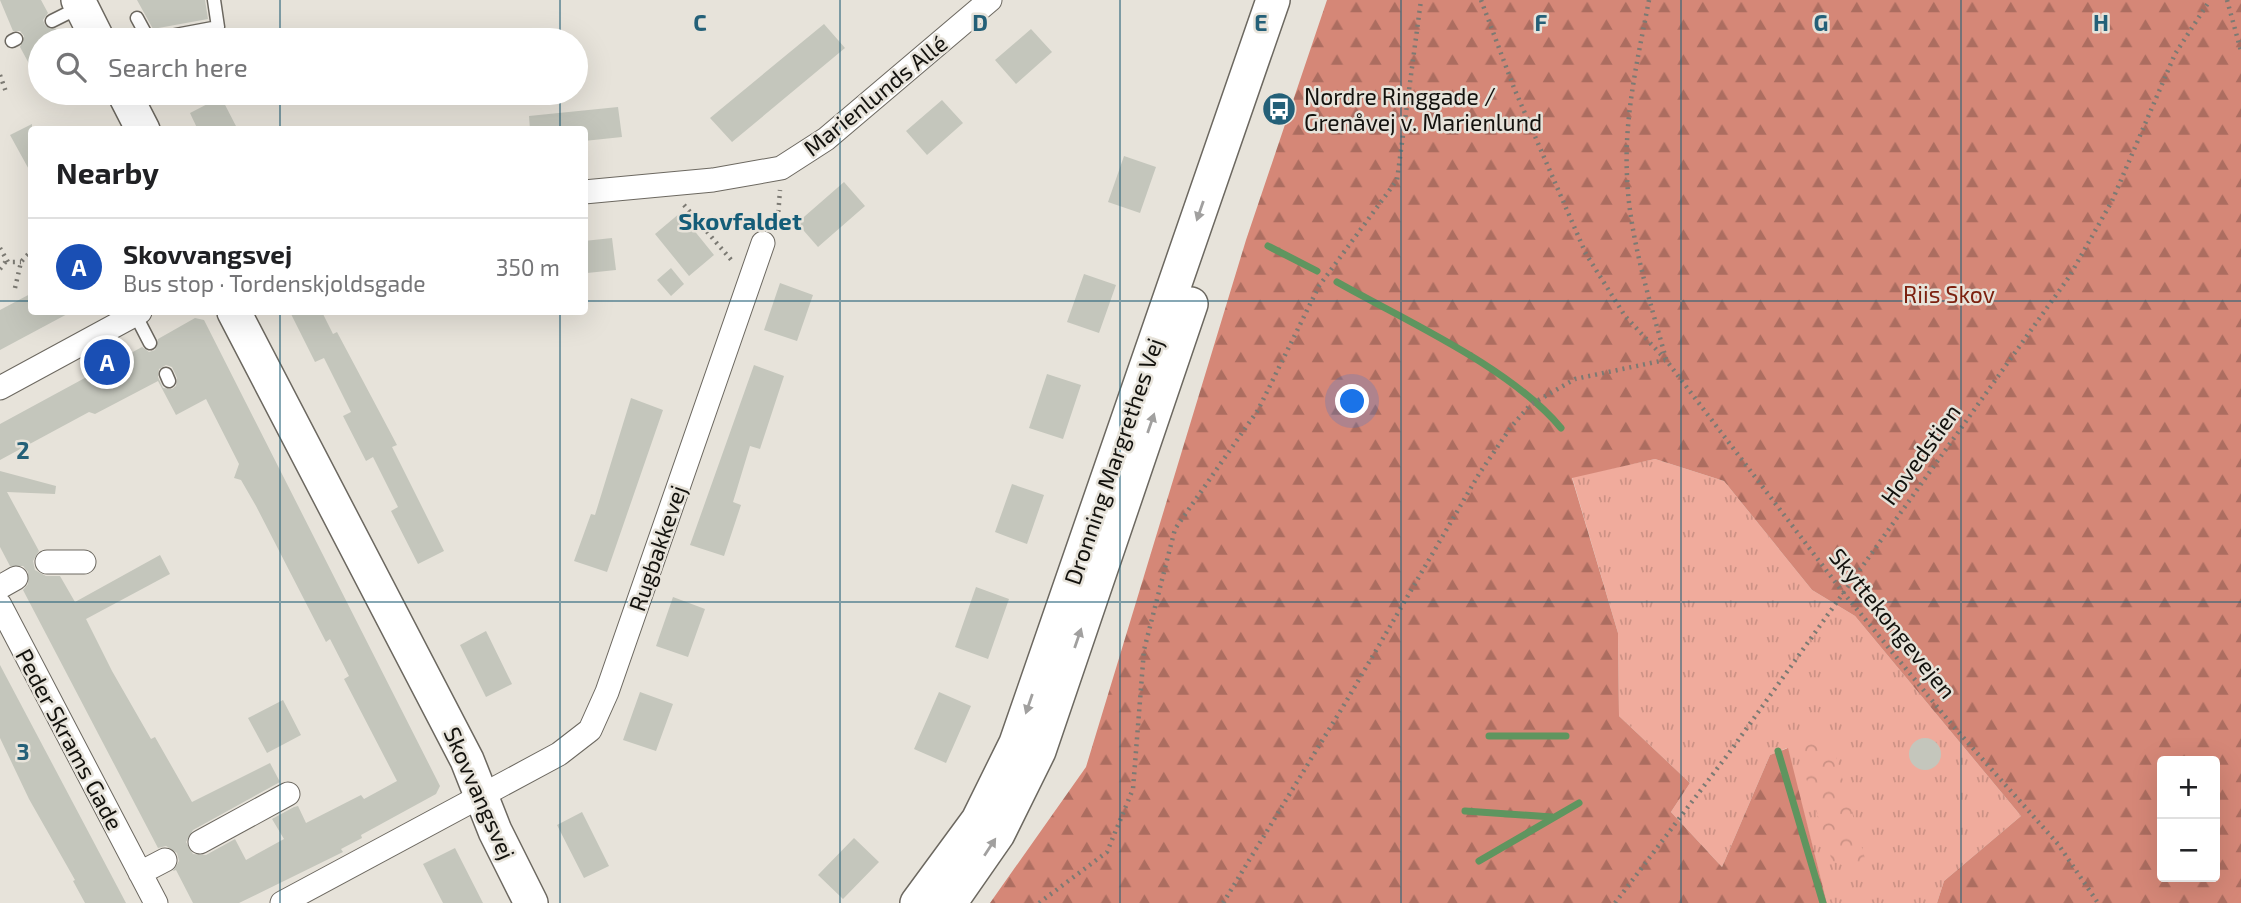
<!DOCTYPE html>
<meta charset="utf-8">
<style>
body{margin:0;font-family:"Exo 2",sans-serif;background:#f6f6f6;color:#202124}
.controls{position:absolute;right:21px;bottom:21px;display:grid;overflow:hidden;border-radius:7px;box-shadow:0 7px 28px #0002}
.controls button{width:63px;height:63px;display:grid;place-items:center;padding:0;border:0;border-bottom:2px solid #e0e0e0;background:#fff;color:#202124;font:35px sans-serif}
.you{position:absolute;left:1353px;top:402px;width:24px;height:24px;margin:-18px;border:5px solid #fff;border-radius:50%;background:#1a73e8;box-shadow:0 0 0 10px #1a73e833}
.badge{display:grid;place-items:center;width:46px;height:46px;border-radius:50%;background:#246078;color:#fff;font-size:23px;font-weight:700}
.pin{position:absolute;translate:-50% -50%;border:4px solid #fff;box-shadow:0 2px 7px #0006}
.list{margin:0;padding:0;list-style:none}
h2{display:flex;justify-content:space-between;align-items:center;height:91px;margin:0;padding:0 28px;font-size:30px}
h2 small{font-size:23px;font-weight:400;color:#757577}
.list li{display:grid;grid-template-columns:46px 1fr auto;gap:21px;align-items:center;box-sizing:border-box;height:98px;padding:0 28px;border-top:2px solid #e0e0e0}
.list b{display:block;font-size:26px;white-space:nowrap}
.list p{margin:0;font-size:23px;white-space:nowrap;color:#757577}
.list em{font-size:23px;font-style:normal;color:#757577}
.icon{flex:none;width:38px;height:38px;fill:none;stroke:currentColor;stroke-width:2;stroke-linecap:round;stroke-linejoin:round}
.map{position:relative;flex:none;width:2241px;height:903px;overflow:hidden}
.search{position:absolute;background:#fff;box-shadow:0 7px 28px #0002;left:28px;top:28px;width:560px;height:77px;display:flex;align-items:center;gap:18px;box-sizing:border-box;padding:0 24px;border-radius:38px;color:#757577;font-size:26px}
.panel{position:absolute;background:#fff;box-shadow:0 7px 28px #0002;left:28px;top:126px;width:560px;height:189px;border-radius:7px}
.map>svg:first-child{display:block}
.grass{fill:url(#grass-tufts)}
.forest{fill:url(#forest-firs);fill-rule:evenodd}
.park{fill:url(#park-crowns)}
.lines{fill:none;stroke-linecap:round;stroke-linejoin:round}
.stream{stroke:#5f955f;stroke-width:7}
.building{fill:#c4c6bc;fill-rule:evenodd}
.lane-casing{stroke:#6c6860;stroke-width:15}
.street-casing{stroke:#6c6860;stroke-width:25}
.secondary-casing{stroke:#6c6860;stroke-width:36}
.path{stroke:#7c7a73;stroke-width:4.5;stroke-dasharray:2 5;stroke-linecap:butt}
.lane{stroke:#fff;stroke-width:12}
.street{stroke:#fff;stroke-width:23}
.secondary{stroke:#fff;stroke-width:33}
.oneway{fill:#a1a09f}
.grid{fill:none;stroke:#246078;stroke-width:2;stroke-opacity:0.55}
.labels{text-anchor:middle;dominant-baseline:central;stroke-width:5;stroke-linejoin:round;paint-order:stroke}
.street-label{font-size:23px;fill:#13120e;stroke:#e7e3da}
.poi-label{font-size:23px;fill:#13120e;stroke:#e7e3da;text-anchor:start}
.park-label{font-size:23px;fill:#7c210f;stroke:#e7e3da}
.neighbourhood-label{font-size:24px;font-weight:bold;fill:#145d78;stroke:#e7e3da}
.grid-label{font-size:23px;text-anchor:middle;font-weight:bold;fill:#246078;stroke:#e7e3da;stroke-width:5;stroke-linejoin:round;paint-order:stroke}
</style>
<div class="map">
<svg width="2241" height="903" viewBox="0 0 2241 903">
<defs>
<pattern id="grass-tufts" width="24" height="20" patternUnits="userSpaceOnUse" patternTransform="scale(1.75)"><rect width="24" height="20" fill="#f0ab9c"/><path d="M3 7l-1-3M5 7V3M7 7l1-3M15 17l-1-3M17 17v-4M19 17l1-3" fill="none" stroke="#cd9285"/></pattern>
<pattern id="forest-firs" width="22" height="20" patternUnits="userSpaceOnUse" patternTransform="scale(1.75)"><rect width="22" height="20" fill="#d58777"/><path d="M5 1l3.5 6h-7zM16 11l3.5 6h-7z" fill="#ac6d60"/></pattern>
<pattern id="park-crowns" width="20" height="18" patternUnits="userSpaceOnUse" patternTransform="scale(1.75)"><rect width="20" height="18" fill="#f0ab9c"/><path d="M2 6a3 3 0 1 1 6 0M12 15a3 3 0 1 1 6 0" fill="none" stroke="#cd9285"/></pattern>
</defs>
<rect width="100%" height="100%" fill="#e7e3da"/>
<!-- grass -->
<path class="grass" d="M1655,459l69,22 88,109 43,26 166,200 -77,65 -7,22h-110l-40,-155 -17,7 -48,112 -51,-55 19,-29 -71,-67 -1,-83 -46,-156z"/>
<!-- forest -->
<path class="forest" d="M1327,0h914v903h-304l7,-22 77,-65 -166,-200 -43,-26 -88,-109 -69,-22 -83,19 46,155 1,83 71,67 -19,29 51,55 48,-112 18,-7 39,155h-837l96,-136 160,-527zM2162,761h53v116h-53z"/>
<!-- park -->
<path class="park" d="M1830,735l40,141 -38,-15 -36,-115z"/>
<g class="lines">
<!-- stream -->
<path class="stream" d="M1268,246l49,25
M1337,282c69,39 173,85 224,146
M1489,736h77
M1778,751l45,152
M1465,811l87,6
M1479,861l100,-58"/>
</g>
<!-- building -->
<path class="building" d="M0,0h41l7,13 -5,7 2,5 11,4 6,11h-22v44l-20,-37 4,-11 -4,-5h-7z
M137,0h68l3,19 -55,10z
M824,24l21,24 -113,94 -22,-24z
M1031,29l21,23 -36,32 -21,-24z
M221,97l17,33h-40l-8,-17z
M942,100l21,23 -36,32 -21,-24z
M618,107l4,30 -38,4v-11h-54l-1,-14z
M32,124v51l-22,-40z
M1124,156l32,11 -16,46 -32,-11z
M844,182l21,24 -47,41 -21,-24z
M680,213l34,42 -25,21 -34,-42z
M612,238l4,32 -29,3 -3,-32z
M671,268l13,16 -13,12 -14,-16z
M1084,274l32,11 -17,48 -32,-11z
M780,283l33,12 -16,46 -33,-11z
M32,293v19h39l-71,38v-40z
M290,312h32l11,22 4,-2 60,113 -5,2 52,104 -26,13 -27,-53 7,-4 -25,-50 -7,4 -23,-45 8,-4 -27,-54 -9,4z
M195,318l9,2 236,466 -4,8 -75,41 1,3 -21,11 2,3 -104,51h-46l-17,-33 -3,1 6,-10 -2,-8 -11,-7 -8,2 -135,-258 5,-6v-12l-5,-6h-13l-10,-19v-76l56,15 -1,8 -48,-2 32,59 -6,10 2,9 11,6h14l15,26 85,-47 10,19 -84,45 26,52 39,68 4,-2 37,65 78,-39 10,19 -87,48 -7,12 7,12 13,1 29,-16 11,21 38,-21 -12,-20 22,-12 4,-1 8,17 55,-28 3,4 33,-18 -53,-102 5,-3 -19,-37 -4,3 -70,-136 -15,-26 -7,-2 5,-14 -33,-65 -30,16 -18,-34 -63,33 -6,-2 -89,48v-36l142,-77 7,5 6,-2 3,-11zM166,365l6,2 5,11 -1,8 -4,3 -9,-1 -5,-11 1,-8z
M754,365l30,11 -24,73 -10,-3 -17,56 8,3 -17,51 -34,-11z
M1047,374l34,11 -18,54 -34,-11z
M631,398l32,12 -56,162 -33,-11 17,-47 4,1z
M1012,484l32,11 -17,49 -32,-12z
M976,587l33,12 -21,60 -33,-12z
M673,597l32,12 -17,48 -32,-11z
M486,631l26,53 -26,13 -26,-52z
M0,665l126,238h-41l-12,-22 2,-1 -46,-81 -29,-61z
M640,692l33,12 -17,47 -33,-11z
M939,692l32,14 -25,57 -32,-14z
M283,700l18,35 -34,18 -19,-35z
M1909 754a16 16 0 1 1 32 0a16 16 0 1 1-32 0Z
M582,812l27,54 -25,12 -27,-53z
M854,838l25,24 -36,37 -25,-24z
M455,848l28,55h-40l-20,-39z"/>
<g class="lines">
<!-- lane casing -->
<g class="lane-casing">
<path id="lane" d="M137,18l12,22 69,-13 -4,-27
M52,21l28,-14
M12,41l4,-2
M135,314l15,29
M166,374l3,7"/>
</g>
<!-- street casing -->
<g class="street-casing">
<path id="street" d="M584,192l129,-12 68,-12 45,-29 164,-139
M0,388l140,-76
M47,562h37
M0,587l16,-9
M0,605l156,298
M200,842l88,-48
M140,873l25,-13
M282,903l277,-149 31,-24 17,-38 156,-449"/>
</g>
<!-- secondary casing -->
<g class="secondary-casing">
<path id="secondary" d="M78,0l20,40
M124,93l19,37
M234,312l233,448 28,71 36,72
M917,903l61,-83 38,-77 257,-743
M950,903l48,-69 41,-83 152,-447"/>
</g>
<!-- path -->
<path class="path" d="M1481,0l33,88 72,166 39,62 41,44 176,231 111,135 105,118 40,59
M1649,0c-11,58 -25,116 -22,176 2,60 23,125 39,183
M2227,0l14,51
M0,75l6,17
M684,205l49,57
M774,225l4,-8 2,-27
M0,248l8,14h13
M0,269l7,-9
M15,288l6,-26 11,-12
M1039,903l68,-51 26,-63 11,-139 31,-121 83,-119 61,-124 78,-106 24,-180
M1223,903l124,-203 132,-226 32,-47 19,-22 45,-26 90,-19
M1615,903l114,-150 340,-476 43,-76 63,-147 35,-54"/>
<!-- lane -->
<use href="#lane" class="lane"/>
<!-- street -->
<use href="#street" class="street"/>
<!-- secondary -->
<use href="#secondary" class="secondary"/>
</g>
<!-- one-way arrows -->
<defs><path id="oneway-solid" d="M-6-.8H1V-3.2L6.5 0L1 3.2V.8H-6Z" transform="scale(1.75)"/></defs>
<g class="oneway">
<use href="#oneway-solid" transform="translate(1200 211) rotate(109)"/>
<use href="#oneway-solid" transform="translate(1151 423) rotate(-71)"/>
<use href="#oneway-solid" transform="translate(1078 638) rotate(-71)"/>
<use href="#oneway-solid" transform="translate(1029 704) rotate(109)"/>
<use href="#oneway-solid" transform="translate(990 847) rotate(-57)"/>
</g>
<!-- grid -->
<path class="grid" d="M280,0v40M560,0v40M840,0v903M1120,0v903M1401,0v903M1681,0v903M1961,0v903M280,93v37M560,93v37M0,301h32M584,301h1657M280,312v591M560,312v591M0,602h2241"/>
<!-- icons -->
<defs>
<g id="bus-disc" transform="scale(1.75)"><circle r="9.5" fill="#246078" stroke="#e7e3da"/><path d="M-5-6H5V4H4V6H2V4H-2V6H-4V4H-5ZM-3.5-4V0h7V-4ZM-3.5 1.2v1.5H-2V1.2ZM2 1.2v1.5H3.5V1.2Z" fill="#fff"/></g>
</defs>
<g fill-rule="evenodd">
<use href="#bus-disc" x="1279" y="109"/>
</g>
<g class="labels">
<!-- street labels -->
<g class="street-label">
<text transform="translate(875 95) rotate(-39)">Marienlunds Allé</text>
<text transform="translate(1920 454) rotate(-54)">Hovedstien</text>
<text transform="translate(1113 461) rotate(-71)">Dronning Margrethes Vej</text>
<text transform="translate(657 548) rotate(-71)">Rugbakkevej</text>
<text transform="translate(1893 623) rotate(51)">Skyttekongevejen</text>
<text transform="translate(70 739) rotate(62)">Peder Skrams Gade</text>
<text transform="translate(480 793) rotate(66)">Skovvangsvej</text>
</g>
<!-- poi labels -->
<g class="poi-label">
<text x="1304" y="96">Nordre Ringgade /<tspan x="1304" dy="26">Grenåvej v. Marienlund</tspan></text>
</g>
<!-- park labels -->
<g class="park-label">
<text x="1949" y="294">Riis Skov</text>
</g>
<!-- neighbourhood labels -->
<g class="neighbourhood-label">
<text x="740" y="220">Skovfaldet</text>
</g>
</g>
<g class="grid-label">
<text x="700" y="31">C</text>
<text x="980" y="31">D</text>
<text x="1261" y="31">E</text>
<text x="1541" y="31">F</text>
<text x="1821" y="31">G</text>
<text x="2101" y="31">H</text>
<text x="23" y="459">2</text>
<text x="23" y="760">3</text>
</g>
</svg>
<div class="controls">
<button>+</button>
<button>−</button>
</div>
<div class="you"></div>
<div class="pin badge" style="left:107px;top:362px;background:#1a4fb4">A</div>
<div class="search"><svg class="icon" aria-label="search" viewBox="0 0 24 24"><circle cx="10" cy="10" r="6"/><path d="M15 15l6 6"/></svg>Search here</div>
<section class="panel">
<h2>Nearby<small></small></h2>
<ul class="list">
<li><span class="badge" style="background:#1a4fb4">A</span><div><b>Skovvangsvej</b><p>Bus stop · Tordenskjoldsgade</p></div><em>350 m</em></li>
</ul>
</section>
</div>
